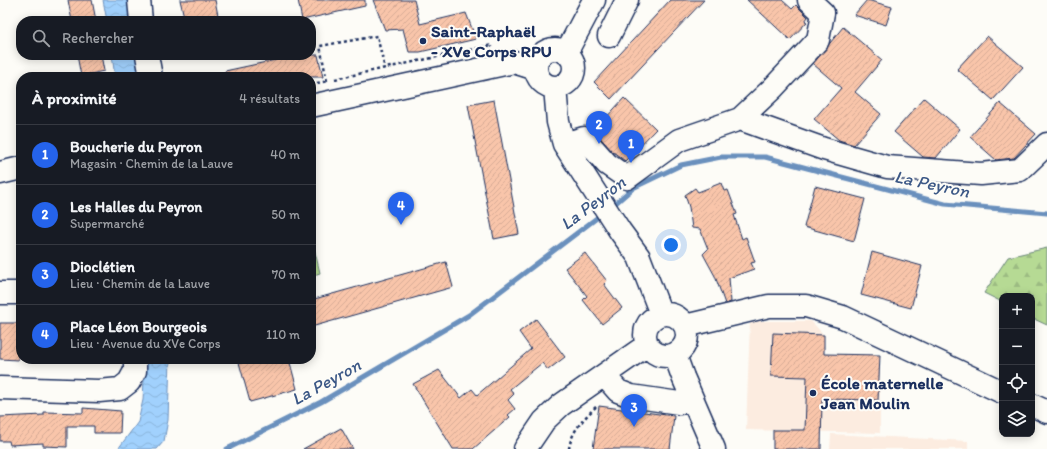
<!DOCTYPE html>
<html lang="fr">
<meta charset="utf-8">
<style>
body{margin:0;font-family:Itim,sans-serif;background:#242831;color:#f1f3f6}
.controls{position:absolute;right:12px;bottom:12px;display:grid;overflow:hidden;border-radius:8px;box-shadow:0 2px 10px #0003}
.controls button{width:36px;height:36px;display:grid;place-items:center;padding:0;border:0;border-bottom:1px solid #363941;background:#171b24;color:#f1f3f6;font:20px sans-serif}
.you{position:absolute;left:671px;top:245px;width:14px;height:14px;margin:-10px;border:3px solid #fff;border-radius:50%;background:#1a73e8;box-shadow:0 0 0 6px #1a73e833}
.badge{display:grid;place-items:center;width:26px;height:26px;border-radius:50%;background:#2563eb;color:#fff;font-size:13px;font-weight:700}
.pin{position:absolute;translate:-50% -33px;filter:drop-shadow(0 1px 2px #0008)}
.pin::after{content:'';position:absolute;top:21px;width:14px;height:12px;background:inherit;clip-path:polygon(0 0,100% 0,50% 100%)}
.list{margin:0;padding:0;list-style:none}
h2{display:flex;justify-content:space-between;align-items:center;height:52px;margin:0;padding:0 16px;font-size:17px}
h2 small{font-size:13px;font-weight:400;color:#9ea1a6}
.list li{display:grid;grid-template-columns:26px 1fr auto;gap:12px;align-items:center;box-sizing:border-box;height:60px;padding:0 16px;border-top:1px solid #363941}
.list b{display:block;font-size:15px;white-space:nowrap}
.list p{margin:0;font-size:13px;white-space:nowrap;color:#9ea1a6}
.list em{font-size:13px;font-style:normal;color:#9ea1a6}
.icon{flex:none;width:22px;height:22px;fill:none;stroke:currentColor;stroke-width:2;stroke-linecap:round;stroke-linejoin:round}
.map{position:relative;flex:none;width:1047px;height:449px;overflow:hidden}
.search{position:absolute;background:#171b24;box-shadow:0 2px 10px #0003;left:16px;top:16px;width:300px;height:44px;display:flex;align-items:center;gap:10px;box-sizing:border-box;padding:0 14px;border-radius:16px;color:#9ea1a6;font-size:15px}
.panel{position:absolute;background:#171b24;box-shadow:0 2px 10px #0003;left:16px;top:72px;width:300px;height:292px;border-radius:16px}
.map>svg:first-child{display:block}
.built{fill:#fcece0}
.forest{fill:url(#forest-firs);stroke:#688479}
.park{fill:#b6da94;stroke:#688479}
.water{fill:url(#water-waves);stroke:#6b90bd}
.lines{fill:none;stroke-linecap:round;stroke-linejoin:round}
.stream{stroke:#6b90bd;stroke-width:5}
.building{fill:url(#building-hatch);stroke:#1b2f5e}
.minor-casing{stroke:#1b2f5e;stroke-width:25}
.path{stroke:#1b2f5e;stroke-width:2.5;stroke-dasharray:3 3;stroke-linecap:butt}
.minor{stroke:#fdfcf7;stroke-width:22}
.poi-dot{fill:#1b2f5e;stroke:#fdfcf7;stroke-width:1.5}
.labels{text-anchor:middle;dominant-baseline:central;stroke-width:4;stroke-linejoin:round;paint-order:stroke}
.poi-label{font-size:17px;font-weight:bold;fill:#1b2f5e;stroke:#fdfcf7;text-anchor:start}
.water-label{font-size:18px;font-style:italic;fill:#3c5886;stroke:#fdfcf7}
</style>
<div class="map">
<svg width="1047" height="449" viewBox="0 0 1047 449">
<defs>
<pattern id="forest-firs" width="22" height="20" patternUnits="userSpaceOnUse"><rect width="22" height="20" fill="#b6da94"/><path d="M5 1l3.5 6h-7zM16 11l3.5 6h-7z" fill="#9cbb82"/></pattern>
<pattern id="water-waves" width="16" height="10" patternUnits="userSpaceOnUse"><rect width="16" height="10" fill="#a1d1fd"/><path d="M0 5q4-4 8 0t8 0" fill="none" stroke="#8ab4db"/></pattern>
<pattern id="building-hatch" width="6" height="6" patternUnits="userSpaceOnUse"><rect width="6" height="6" fill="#f9c5aa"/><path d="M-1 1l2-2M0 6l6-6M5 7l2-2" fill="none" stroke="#d5aa95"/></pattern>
</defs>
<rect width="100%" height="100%" fill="#fdfcf7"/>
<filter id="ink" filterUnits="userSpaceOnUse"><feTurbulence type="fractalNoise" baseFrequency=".025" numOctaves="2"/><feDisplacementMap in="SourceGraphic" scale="8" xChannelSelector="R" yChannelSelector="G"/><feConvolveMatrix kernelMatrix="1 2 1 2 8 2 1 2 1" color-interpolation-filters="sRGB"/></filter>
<g filter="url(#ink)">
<!-- built -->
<path class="built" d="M750,321h61l13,14v19l56,1v78l-134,-3z
M831,434l137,7v8h-138z"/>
<!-- forest -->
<path class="forest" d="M1047,248v77l-15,-7v-22h-30v6l-18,-9 24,-36z"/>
<!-- park -->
<path class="park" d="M311,235l9,38 -9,3z"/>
<!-- water -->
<path class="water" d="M103,0h27l3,21h-26z
M112,55h27l3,22h-27z
M145,359h25l-2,61 -4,21 -7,8h-39l20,-27 5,-22z"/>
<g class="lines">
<!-- stream -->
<path class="stream" d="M611,207l22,-19 48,-23 40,-8h44l180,47 102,9
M227,449l94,-47 148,-87 133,-101"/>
</g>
<!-- building -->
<path class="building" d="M68,0h24l4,21h-24z
M180,0h35l4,21h-34z
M298,0h67v6l-63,14z
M373,0h41l6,24 46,-11 10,26 -56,13h-11l-6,-23 -18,1z
M670,0h34l-93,99 -17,-17z
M747,0h35l10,9 4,-4 12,12 -3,4 2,1 -17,18z
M867,0l25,7 -6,18 -32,-10z
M843,27l39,33 -27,32 26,22 -27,31 -15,-5 -25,-21 27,-31 -28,-24z
M987,36l36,31 -30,33 -36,-31z
M77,55h24l3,16 -23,5z
M299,55h19l5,22h-98v-6z
M624,98l32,31 -31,32 -13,-10 -18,-20z
M924,98l36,31 -24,29 -13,-1 -29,-25z
M494,100l25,134 -25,5 -26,-134z
M1000,103l36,31 -22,24 -18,2 -26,-23z
M721,183l3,8 4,-1 9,24 -3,1 8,24 4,-2 9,25 -4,1 3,6 -25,9 2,24 -6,2 -10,-28 -12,-22 5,-5 -8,-20 -8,-1 -3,-21 -4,-12 10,-7 3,4z
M815,186l50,13 -11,42 -50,-14z
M872,252l50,14 -11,42 -50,-13z
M585,253l22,28 -3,3 18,24 -20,16 -19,-24 4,-4 -22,-28z
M446,262l7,25 -142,40v-27z
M536,319l29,38 -17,13 -6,-7 -32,26 4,5 -6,6 7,9 -7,6 2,2 -37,32h-20l-40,-65 26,-14 22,28 11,-9 5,6 54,-46 -12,-17z
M0,323h19l-1,37 -18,-1z
M773,333l51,2v19l56,1 -2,45 -56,-1 -1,50h-48v-19h32l2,-53 -36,-1z
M238,359h51l8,30 -47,13z
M599,406l75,10 -4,33h-77z
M83,408l38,3 -1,22h-26v-7h-27v21l-24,-1v-3l-33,2 -1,-4h-9v-24l44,-2v-3l39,1z
M341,428l12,21h-50z"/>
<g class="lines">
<!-- minor casing -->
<g class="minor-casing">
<path id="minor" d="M139,0l2,21
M609,36l18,-36
M536 68a19 19 0 1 1 38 0a19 19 0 1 1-38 0Z
M566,53l28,-53
M147,55l4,22
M555,87l3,35 6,22 56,87 19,26 22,57
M311,106l203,-44 22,7
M740,119l33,-31 45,-48 5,-27 -14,-13
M564,144l20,-6 23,26 20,14 52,-38 61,-21 84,30 63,18 94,7 39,-4 27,-26
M0,173l21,-5
M0,293h21
M645 335a21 21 0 1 1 42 0a21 21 0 1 1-42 0Z
M685,326l84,-20h37l37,11 159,75
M675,355l8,22 31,72
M604,375l14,16 13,5 48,7 13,-3
M0,388l99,3 21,-2 9,-7 6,-11v-12
M1032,405l15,7
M525,449l19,-28 17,-16 86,-60"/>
</g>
<!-- path -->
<path class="path" d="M335,79l157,-34v2
M327,81l-7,-35 57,-10 8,33
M311,84l17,-3
M569,449c2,-18 16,-32 29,-44"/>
<!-- minor -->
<use href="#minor" class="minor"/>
</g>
</g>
<!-- markers -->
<g class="poi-dot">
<circle cx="423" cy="41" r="4"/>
<circle cx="813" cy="393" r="4"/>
</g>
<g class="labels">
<!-- poi labels -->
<g class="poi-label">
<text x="431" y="31">Saint-Raphaël<tspan x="431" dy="20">- XVe Corps RPU</tspan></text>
<text x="821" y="383">École maternelle<tspan x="821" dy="20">Jean Moulin</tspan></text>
</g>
<!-- water labels -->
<g class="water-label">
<text transform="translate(932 184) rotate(12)">La Peyron</text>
<text transform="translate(593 203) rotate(-37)">La Peyron</text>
<text transform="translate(326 382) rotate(-29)">La Peyron</text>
</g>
</g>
</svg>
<div class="controls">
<button>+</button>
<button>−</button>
<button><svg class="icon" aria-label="locate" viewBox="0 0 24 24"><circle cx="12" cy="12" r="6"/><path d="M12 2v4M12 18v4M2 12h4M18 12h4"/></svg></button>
<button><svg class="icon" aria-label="layers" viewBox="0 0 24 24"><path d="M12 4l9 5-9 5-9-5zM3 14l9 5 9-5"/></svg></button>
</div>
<div class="you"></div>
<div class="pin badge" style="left:631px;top:163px">1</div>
<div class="pin badge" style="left:599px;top:144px">2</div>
<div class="pin badge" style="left:634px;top:427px">3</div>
<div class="pin badge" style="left:401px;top:225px">4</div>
<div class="search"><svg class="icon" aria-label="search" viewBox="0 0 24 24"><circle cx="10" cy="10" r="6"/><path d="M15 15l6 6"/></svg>Rechercher</div>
<section class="panel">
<h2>À proximité<small>4 résultats</small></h2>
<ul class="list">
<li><span class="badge">1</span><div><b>Boucherie du Peyron</b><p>Magasin · Chemin de la Lauve</p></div><em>40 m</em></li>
<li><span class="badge">2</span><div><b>Les Halles du Peyron</b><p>Supermarché</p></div><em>50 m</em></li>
<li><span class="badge">3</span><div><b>Dioclétien</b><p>Lieu · Chemin de la Lauve</p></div><em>70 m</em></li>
<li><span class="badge">4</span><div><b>Place Léon Bourgeois</b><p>Lieu · Avenue du XVe Corps</p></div><em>110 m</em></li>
</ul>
</section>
</div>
